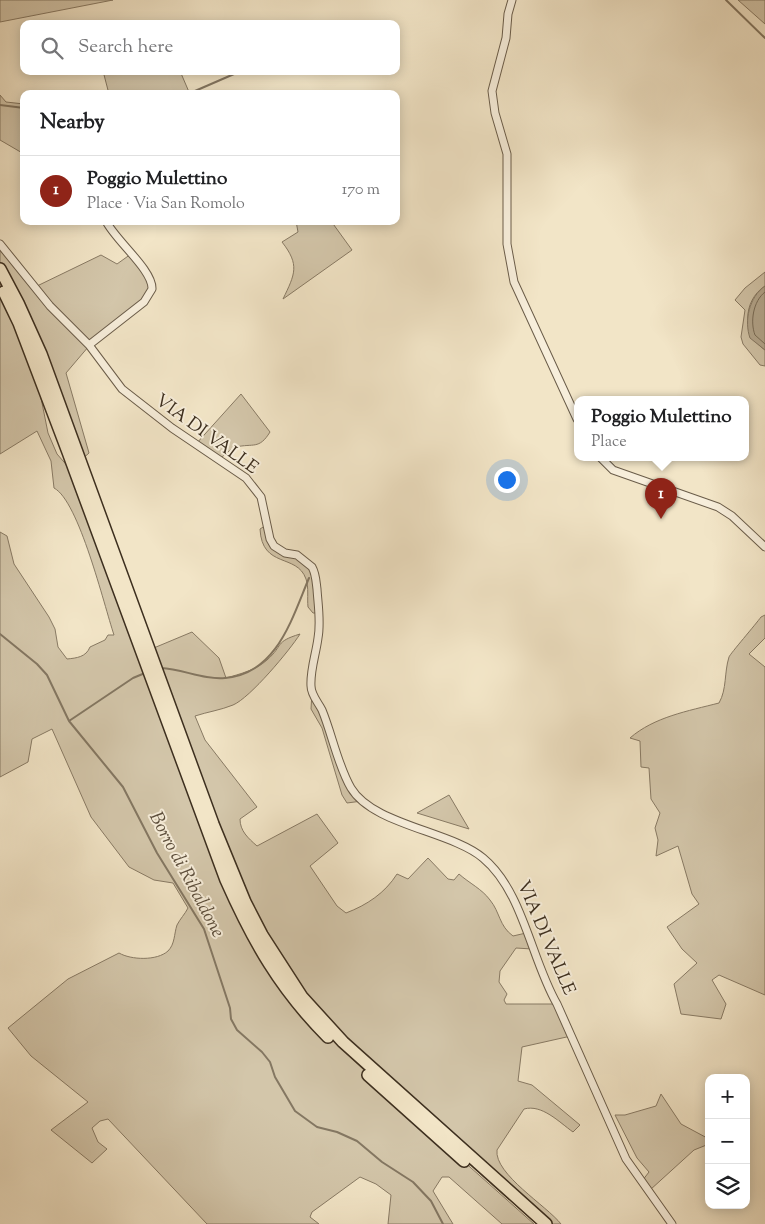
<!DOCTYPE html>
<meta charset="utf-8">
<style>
body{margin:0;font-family:"Sorts Mill Goudy",serif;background:#f2f2f2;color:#202124}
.controls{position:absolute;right:15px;bottom:15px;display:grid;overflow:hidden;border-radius:10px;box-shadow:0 2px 12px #0003}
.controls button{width:45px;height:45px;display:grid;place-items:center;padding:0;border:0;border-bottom:1px solid #e0e0e0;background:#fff;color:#202124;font:25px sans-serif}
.you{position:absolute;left:506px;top:479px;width:18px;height:18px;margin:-12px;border:4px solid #fff;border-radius:50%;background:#1a73e8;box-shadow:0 0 0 8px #1a73e833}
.badge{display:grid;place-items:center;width:32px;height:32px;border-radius:50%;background:#8f2418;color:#fff;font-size:16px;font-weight:700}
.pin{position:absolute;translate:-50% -41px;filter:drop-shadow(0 1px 2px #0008)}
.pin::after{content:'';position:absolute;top:26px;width:18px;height:15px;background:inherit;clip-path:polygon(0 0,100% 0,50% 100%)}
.popup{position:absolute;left:574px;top:396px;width:175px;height:65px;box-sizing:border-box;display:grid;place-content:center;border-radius:10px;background:#fff;filter:drop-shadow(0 1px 4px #0005);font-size:16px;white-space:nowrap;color:#757577}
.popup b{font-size:19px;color:#202124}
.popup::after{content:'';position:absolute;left:50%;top:100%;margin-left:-10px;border:10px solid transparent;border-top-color:#fff}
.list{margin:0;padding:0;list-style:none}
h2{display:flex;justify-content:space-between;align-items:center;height:65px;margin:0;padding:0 20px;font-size:21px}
h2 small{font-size:16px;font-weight:400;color:#757577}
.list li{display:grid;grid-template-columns:32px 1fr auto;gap:15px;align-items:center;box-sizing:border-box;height:70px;padding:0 20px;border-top:1px solid #e0e0e0}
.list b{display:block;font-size:19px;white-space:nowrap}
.list p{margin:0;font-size:16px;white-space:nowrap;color:#757577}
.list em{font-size:16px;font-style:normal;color:#757577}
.icon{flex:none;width:28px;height:28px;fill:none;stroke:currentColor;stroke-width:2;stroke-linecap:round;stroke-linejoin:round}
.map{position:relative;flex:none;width:765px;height:1224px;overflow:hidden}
.search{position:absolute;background:#fff;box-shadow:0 2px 12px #0003;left:20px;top:20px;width:380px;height:55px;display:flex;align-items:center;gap:12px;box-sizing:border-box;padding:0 18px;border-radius:10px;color:#757577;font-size:19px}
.panel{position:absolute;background:#fff;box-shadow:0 2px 12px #0003;left:20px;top:90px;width:380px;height:135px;border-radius:10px}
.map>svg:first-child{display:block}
.green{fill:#d3c6aa;stroke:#887a64}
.water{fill:#b4a78e;stroke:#847762}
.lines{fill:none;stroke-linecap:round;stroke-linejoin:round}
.shore{stroke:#786b56;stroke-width:1}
.stream{stroke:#847762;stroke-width:2}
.minor-casing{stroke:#6a5c49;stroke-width:9}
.trunk-casing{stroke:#3d2f1f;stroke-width:14}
.minor{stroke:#f7eedb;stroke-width:7}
.trunk{stroke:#f2e5c7;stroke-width:11}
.labels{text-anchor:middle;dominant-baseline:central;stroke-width:4;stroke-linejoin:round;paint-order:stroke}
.street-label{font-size:18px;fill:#3d2f1f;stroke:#f7eedb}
.water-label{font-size:19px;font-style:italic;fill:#5b4d3b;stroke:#f7eedb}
</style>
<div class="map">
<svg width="765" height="1224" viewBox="0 0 765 1224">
<rect width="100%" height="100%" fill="#f2e5c7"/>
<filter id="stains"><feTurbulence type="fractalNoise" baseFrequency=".004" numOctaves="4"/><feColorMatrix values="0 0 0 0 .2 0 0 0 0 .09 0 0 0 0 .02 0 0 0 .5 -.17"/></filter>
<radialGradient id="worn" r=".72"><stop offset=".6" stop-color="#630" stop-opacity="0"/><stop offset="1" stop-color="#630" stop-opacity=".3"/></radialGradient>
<!-- green -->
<path class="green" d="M0,0h113l-113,22z
M738,0h27v24z
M103,71h77l9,21 -80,2z
M0,95l6,7 18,2v50l-24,-14z
M296,221h35l21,29 -69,49c12,-25 17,-34 -1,-57l16,-10z
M0,244l35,43 66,-32 16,9 14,-10 18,23v18l-60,51 -23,27 23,80 -9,8 -80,-192z
M765,272v14c-23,15 -23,49 0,64v16l-5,-1 -17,-21 -2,-7 4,-27 -10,-10 10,-12z
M0,284l40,109 8,40 9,21 20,23 97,263 130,272 93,90 137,122h-32l-53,-47h-7l-9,14 20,33h-65l3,-29 -15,-11 -16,-7 -48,35 -2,5 9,7h-112l-99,-105 -8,2 -8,7 6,14 9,7 -15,14 -41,-33 37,-28 -57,-46 -23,-28 60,-49 51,-26c12,7 38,8 49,-2 7,-7 6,-17 9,-26 3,-6 8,-11 11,-17l-15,-25 -19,-3 -25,-13 -38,-50 -39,-88 -20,10 -4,23 -28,15v-245l7,4 7,28 35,53 6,12 3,18 9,12c10,-1 19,-2 23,-12l15,-7 3,-5h6c-10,-30 -35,-134 -60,-147l-3,-27 -14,-30 -37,23z
M241,394l29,38c-11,18 -17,11 -34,15 -5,2 -12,8 -16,12l-24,-15z
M268,524l6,22 23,9 15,12 7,46h-6l-5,-6c-1,-9 1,-19 -2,-28 -9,-26 -44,-10 -46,-50z
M765,615v23l-16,16 16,13v328l-46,-20 -7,5 14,24 -5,15 -40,-5 -7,-30 23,-21 -15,-14 -15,-22 32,-23 -7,-10 -14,-48 -22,10 2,-16 -3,-12 5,-15 -9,-14 -2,-31 -8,-1 -1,-26 -10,-3c24,-21 58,-27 89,-35 8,-14 5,-30 10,-46 1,-3 27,-33 32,-40z
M192,632l27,26 7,20c14,-4 30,-8 41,-18 17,-15 7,-18 33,-26 -10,16 -50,64 -67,71 -12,5 -26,7 -38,11l10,24 52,67 -17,12c0,12 8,19 17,27l60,-32 21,29 -28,23 27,40 9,7c21,-8 39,-20 51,-39l11,5 20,-21 20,21 6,1 5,-6c10,9 23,15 31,26 10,12 9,26 23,36l13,-3 6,16 -16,-1 -16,23 -1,11 8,12 -3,6 2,4h51l14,32 -49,11 -4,34 14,4 48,40 -7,7c-14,-10 -31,-28 -49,-23l-27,41c-3,24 50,56 64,74h-15l-203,-182 -81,-107 -113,-285z
M312,692l38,95 12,14 -15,2 -5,-8 -20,-67 -11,-19z
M449,795l20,34 -52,-16z
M661,1094l20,30 28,15v5l-15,6 -44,40 -8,-9 7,-9 -12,-14 -22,-43h10l31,-9z"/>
<!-- water -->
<path class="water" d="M765,286v64l-15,-12c-6,-17 -1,-41 15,-52z"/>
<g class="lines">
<!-- shore -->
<path class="shore" d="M765,292c-12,9 -15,30 -10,43l10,9"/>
<!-- stream -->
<path class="stream" d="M726,0l39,38
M188,94l53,-23
M0,105l24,3
M0,634l37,30 10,11 22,46 54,66 34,66 47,76 26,79 1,11 6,11 25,22 8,10 5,15 20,34 22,16 20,5 20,9 25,21 31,20 18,19 12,23
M161,668c22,1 42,12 64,10 52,-4 67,-60 84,-100
M69,721l64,-43 12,-5"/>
<!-- minor casing -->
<g class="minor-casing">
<path id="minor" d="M512,0l-4,14 -2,24 -14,53 3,22 12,41v90l7,38 63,137
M0,244l50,62 39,39 33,44 50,39 74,50 15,19 9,42 4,7 11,7 12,2 15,12c4,7 4,15 5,22 1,16 4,33 1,49 -2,16 -8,32 -7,48 0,9 7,16 11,24 10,24 16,56 29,78 22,37 100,43 132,70 40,33 48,101 74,146l69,155 46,65
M89,345l55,-43 8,-13c1,-19 -37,-49 -46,-68
M601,458l12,12 105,37 14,9 33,31"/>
</g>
<!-- trunk casing -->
<g class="trunk-casing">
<path id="trunk" d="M0,269l18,34 23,51 172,470 32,78 17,33 40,62 41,45 203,182
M4,292l15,31 49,129 158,428c27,61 54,109 102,157
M368,1075l96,86"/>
</g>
<!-- minor -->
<use href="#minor" class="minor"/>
<!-- trunk -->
<use href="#trunk" class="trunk"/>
</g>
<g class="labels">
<!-- street labels -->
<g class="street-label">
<text transform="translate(206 435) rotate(36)">VIA DI VALLE</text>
<text transform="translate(545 938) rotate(67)">VIA DI VALLE</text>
</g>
<!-- water labels -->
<g class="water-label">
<text transform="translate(186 875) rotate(62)">Borro di Ribaldone</text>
</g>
</g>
<rect width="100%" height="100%" filter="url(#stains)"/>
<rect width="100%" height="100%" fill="url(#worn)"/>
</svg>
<div class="controls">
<button>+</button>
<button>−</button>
<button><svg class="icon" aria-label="layers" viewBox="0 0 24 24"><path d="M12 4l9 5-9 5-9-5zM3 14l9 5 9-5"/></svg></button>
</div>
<div class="you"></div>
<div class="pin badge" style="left:661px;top:519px">1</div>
<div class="popup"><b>Poggio Mulettino</b>Place</div>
<div class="search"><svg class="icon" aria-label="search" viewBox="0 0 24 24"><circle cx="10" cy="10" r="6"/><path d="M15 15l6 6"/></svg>Search here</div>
<section class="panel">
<h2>Nearby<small></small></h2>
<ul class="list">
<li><span class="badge">1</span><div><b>Poggio Mulettino</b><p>Place · Via San Romolo</p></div><em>170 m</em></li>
</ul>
</section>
</div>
